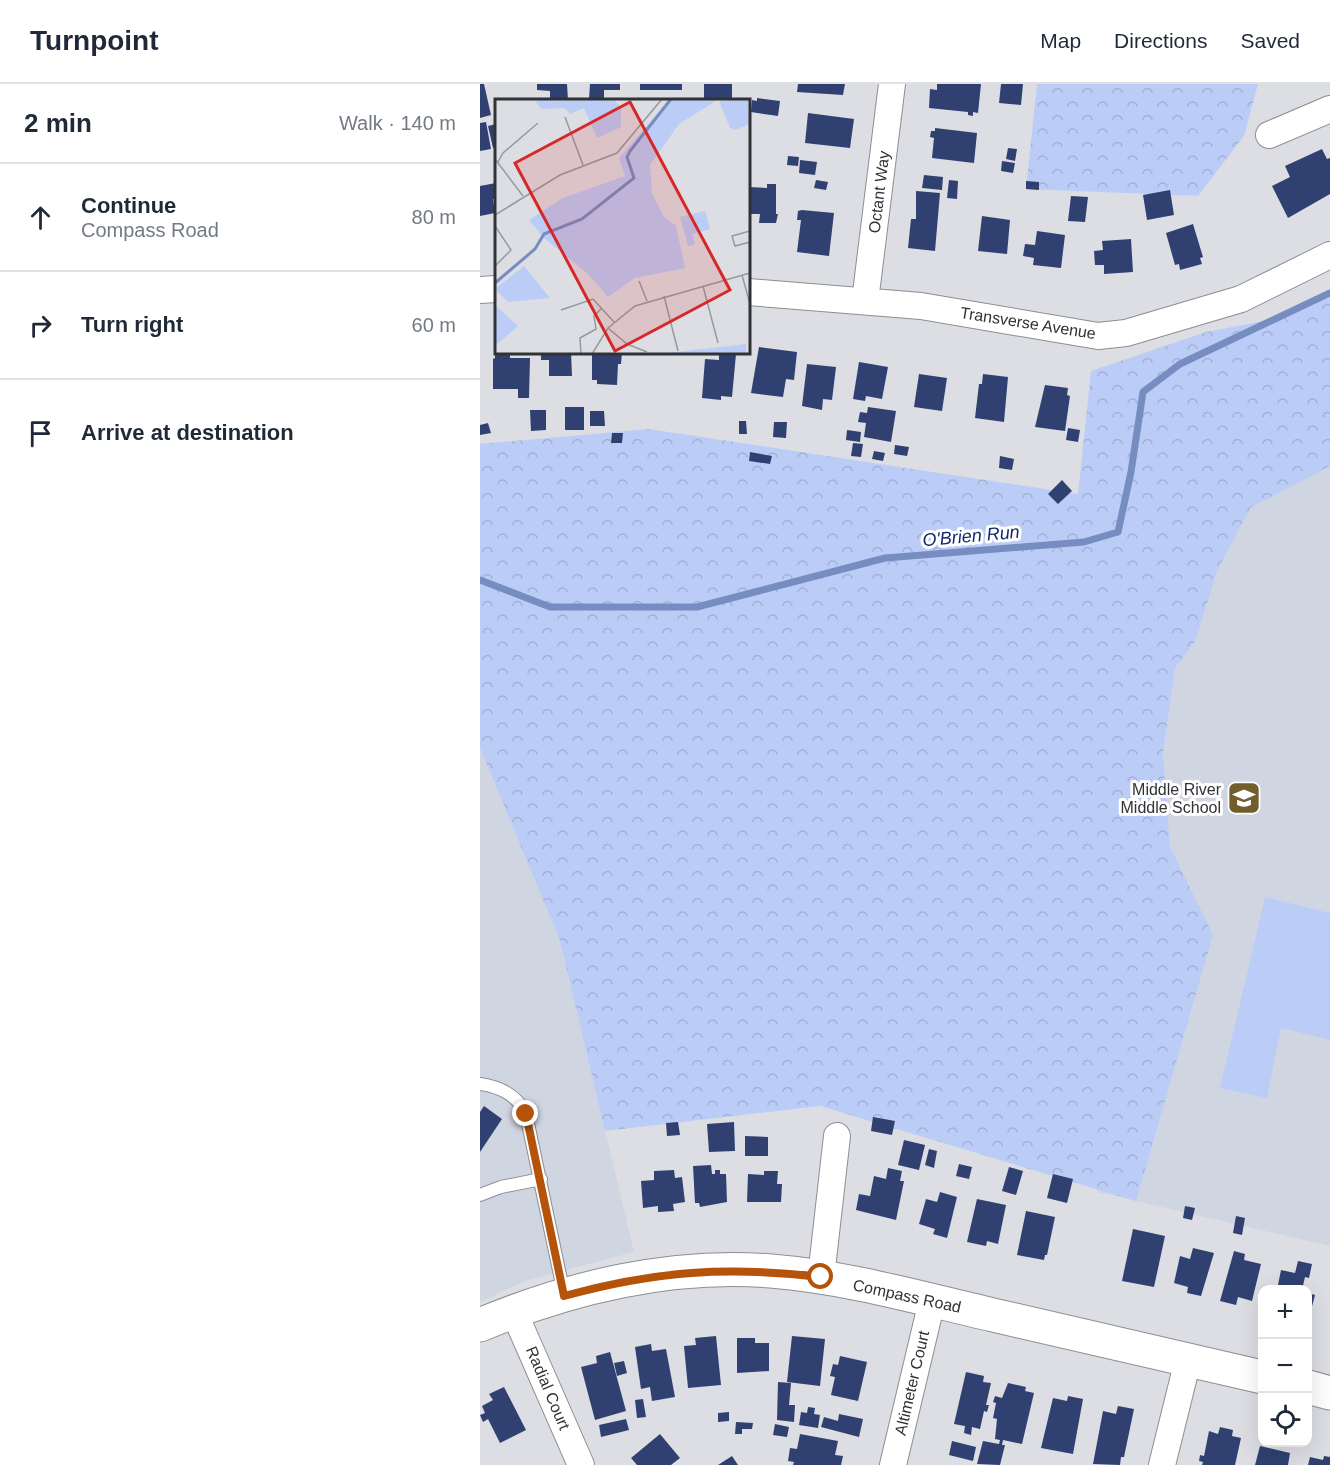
<!DOCTYPE html>
<meta charset="utf-8">
<style>
body{margin:0;font-family:Arial,sans-serif;background:#f2f2f3;color:#1f2937}
.controls{position:absolute;right:18px;bottom:18px;display:grid;overflow:hidden;border-radius:12px;box-shadow:0 6px 24px #0002}
.controls button{width:54px;height:54px;display:grid;place-items:center;padding:0;border:0;border-bottom:2px solid #e0e1e3;background:#fff;color:#1f2937;font:30px sans-serif}
.stop{position:absolute;width:18px;height:18px;margin:-14px;border:4px solid #b45309;border-radius:50%;background:#fff}
.stop.end{background:#b45309;border-color:#fff;box-shadow:0 2px 6px #0008}
.list{margin:0;padding:0;list-style:none}
h2{display:flex;justify-content:space-between;align-items:center;height:78px;margin:0;padding:0 24px;font-size:26px}
h2 small{font-size:20px;font-weight:400;color:#747a83}
.list li{display:grid;grid-template-columns:39px 1fr auto;gap:18px;align-items:center;box-sizing:border-box;height:108px;padding:0 24px;border-top:2px solid #e0e1e3}
.list b{display:block;font-size:22px;white-space:nowrap}
.list p{margin:0;font-size:20px;white-space:nowrap;color:#747a83}
.list em{font-size:20px;font-style:normal;color:#747a83}
.icon{flex:none;width:33px;height:33px;fill:none;stroke:currentColor;stroke-width:2;stroke-linecap:round;stroke-linejoin:round}
.map{position:relative;flex:none;width:850px;height:1381px;overflow:hidden}
header{display:flex;align-items:center;gap:36px;box-sizing:border-box;height:84px;padding:0 30px;background:#fff;border-bottom:2px solid #e0e1e3}
header strong{font-size:28px}
nav{display:flex;gap:33px;margin-inline-start:auto;font-size:21px}
main{display:flex}
aside{flex:1;background:#fff}
.map>svg:first-child{display:block}
.built{fill:#d0d5e2}
.forest{fill:url(#forest-crowns)}
.pitch{fill:#bbcdf7}
.lines{fill:none;stroke-linecap:round;stroke-linejoin:round}
.stream{stroke:#778dc2;stroke-width:7}
.building{fill:#304171}
.lane-casing{stroke:#8c8e93;stroke-width:14}
.street-casing{stroke:#8c8e93;stroke-width:28}
.secondary-casing{stroke:#8c8e93;stroke-width:35}
.lane{stroke:#fff;stroke-width:12}
.street{stroke:#fff;stroke-width:26}
.secondary{stroke:#fff;stroke-width:33}
.route{stroke:#b45309;stroke-width:8}
.labels{text-anchor:middle;dominant-baseline:central;stroke-width:6;stroke-linejoin:round;paint-order:stroke}
.street-label{font-size:16px;fill:#313234;stroke:#fff}
.poi-label{font-size:16px;fill:#313234;stroke:#fff;text-anchor:end}
.water-label{font-size:18px;font-style:italic;fill:#162969;stroke:#fff}
.inset-river{fill:none;stroke:#778dc2;stroke-width:3}
.inset-road{fill:none;stroke:#98999e;stroke-width:1.5}
.view{fill:#d62828;fill-opacity:0.15;stroke:#d62828;stroke-width:3}
.inset-edge{fill:none;stroke:#313234;stroke-width:3}
</style>
<header>
<strong>Turnpoint</strong>
<nav><a>Map</a><a>Directions</a><a>Saved</a></nav>
</header>
<main>
<aside>
<h2>2 min<small>Walk · 140 m</small></h2>
<ul class="list">
<li><svg class="icon" aria-label="ahead" viewBox="0 0 24 24"><path d="M12 20V5M6 11l6-6 6 6"/></svg><div><b>Continue</b><p>Compass Road</p></div><em>80 m</em></li>
<li><svg class="icon" aria-label="right" viewBox="0 0 24 24"><path d="M7 20v-9h11M14 6l5 5-5 5"/></svg><div><b>Turn right</b></div><em>60 m</em></li>
<li><svg class="icon" aria-label="arrive" viewBox="0 0 24 24"><path d="M6 21V4h12l-3 4 3 4H6"/></svg><div><b>Arrive at destination</b></div></li>
</ul>
</aside>
<div class="map">
<svg width="850" height="1381" viewBox="0 0 850 1381">
<defs>
<pattern id="forest-crowns" width="20" height="18" patternUnits="userSpaceOnUse" patternTransform="scale(1.5)"><rect width="20" height="18" fill="#bbcdf7"/><path d="M2 6a3 3 0 1 1 6 0M12 15a3 3 0 1 1 6 0" fill="none" stroke="#a1b0d4"/></pattern>
</defs>
<rect width="100%" height="100%" fill="#dcdee4"/>
<!-- built -->
<path class="built" d="M850,246v916l-233,-54 55,-349 59,-455z
M0,664l80,193 74,311 -109,29 -45,21z"/>
<!-- forest -->
<path class="forest" d="M557,0h221l-14,52 -46,60 -172,-7z
M850,210v172l-80,42 -32,61 -23,72 -20,27 -12,86 7,93 43,88 -77,266 -316,-95 -215,25 -45,-190 -80,-193v-304l169,-15 429,65 13,-123 115,-39 68,-13z"/>
<!-- pitch -->
<path class="pitch" d="M785,813l65,16v127l-49,-12 -14,70 -47,-10z"/>
<g class="lines">
<!-- stream -->
<path class="stream" d="M0,496l70,27h147l188,-49 199,-16 34,-10 13,-60 12,-80 37,-28 150,-71"/>
</g>
<!-- building -->
<path class="building" d="M0,0h4l7,31 -11,3z
M57,0h30l1,16h-18v-9l-13,-1z
M110,0h30v6h-16v10l-15,-1z
M160,0h42v6h-42z
M224,0h28v15h-28z
M318,0h47l-2,11 -46,-3z
M457,0h44l-3,29 -5,-1v4l-5,-1v-3l-39,-4 1,-19 7,1z
M521,0h22l-2,21 -22,-2z
M277,14l23,3 -2,15 -27,-4 1,-12 5,1z
M328,29l46,6 -4,29 -45,-5z
M6,38l5,27 -11,2v-28z
M16,40v23l-3,1 -5,-22z
M455,44l42,5 -3,30 -42,-5 2,-20 -4,-1 1,-6h4z
M528,64l9,1 -2,12 -9,-2z
M842,65l5,10 3,-1v36l-42,24 -16,-32 18,-9 -5,-11z
M308,72l11,1 -1,9 -11,-1z
M320,76l17,2 -2,13 -16,-2z
M522,77l13,2 -2,10 -12,-2z
M444,91l19,2 -1,13 -20,-2z
M336,96l12,2 -2,8 -12,-2z
M469,96l9,1 -1,18 -10,-1z
M546,97l13,1v8l-13,-1z
M16,99v15l-3,1 2,14 -15,3v-30z
M287,100h9v30h2l-2,9h-17l1,-9h-12v-27l19,1z
M690,106l4,25 -27,5 -4,-25z
M436,107l24,2 -5,58 -27,-3 3,-29h5z
M591,112l17,1 -3,25 -17,-1z
M322,126l32,3 -5,43 -32,-4 4,-32h-4l1,-9z
M502,132l28,4 -3,34 -29,-3z
M713,140l10,33 -3,1 2,6 -22,6 -1,-6 -4,1 -9,-32z
M557,147l28,4 -4,33 -28,-3 1,-7 -11,-2 2,-12 10,1z
M651,155l2,33 -29,2v-9h-9l-1,-14 9,-1 -1,-9z
M279,263l38,5 -3,28 -8,-1 -3,18 -32,-4z
M15,268h15v6h20l-1,40h-11v-9h-25v-30l2,-1z
M61,268h30l1,24h-23v-16h-8z
M112,268h30l-1,12h-3l-1,21 -20,-1v-4h-5z
M239,268l17,2 -4,43 -11,-1v4l-19,-2 3,-39 14,1z
M379,278l29,5 -6,32 -16,-3 -1,5 -12,-2z
M327,280l29,3 -4,33 -9,-1 -1,11 -20,-4z
M439,290l28,4 -5,33 -28,-4z
M503,290l25,3 -4,45 -29,-4 4,-34h3z
M565,301l23,3 -1,7 3,1 -5,35 -30,-4z
M85,323h19v23h-19z
M388,323l28,4 -5,31 -27,-5 2,-14 -8,-1 2,-10 7,1z
M50,326h16v20l-15,1z
M110,327h14l1,15h-15z
M259,337h7l1,13h-8z
M294,338h13l-1,16 -13,-1z
M8,339l3,10 -11,2v-10z
M588,344l12,2 -2,12 -12,-2z
M367,346l14,2 -1,10 -14,-2z
M132,349h11l-1,10h-11z
M373,359l10,1 -2,13 -10,-1z
M415,361l14,2 -2,9 -13,-2z
M394,367l11,2 -2,8 -11,-2z
M270,368l22,4 -2,8 -21,-3z
M520,372l14,3 -2,11 -13,-2z
M582,396l10,11 -14,13 -10,-10z
M4,1022l18,13 -22,33v-40z
M393,1033l22,4 -3,14 -21,-4z
M198,1038l2,13 -13,1 -1,-13z
M254,1038l1,29 -26,1 -2,-28z
M265,1052l23,1v19h-23z
M424,1056l21,5 -6,25 -21,-5z
M449,1065l8,2 -3,17 -9,-3z
M479,1080l13,3 -3,12 -13,-3z
M231,1081l1,9h3v-4h5v4h6l1,28 -27,5 -1,-4h-4l-2,-37z
M529,1083l14,4 -7,24 -14,-4z
M408,1084l14,3 -2,10h4l-8,39 -40,-10 3,-16 11,2 4,-20 12,3z
M194,1086l1,8 7,-1 3,25 -12,2 1,7 -16,1v-6l-15,2 -2,-27 13,-1v-9z
M284,1087h14l-1,13h5l-1,18h-34l1,-28 16,1z
M573,1090l20,5 -6,24 -20,-5z
M460,1108l17,5 -10,41 -14,-4 2,-5 -16,-5 7,-25 11,3z
M497,1115l29,6 -8,39 -11,-3 -1,5 -19,-4z
M705,1122l10,2 -3,12 -9,-2z
M546,1127l29,6 -8,38h-2l-1,5 -27,-5z
M756,1132l9,2 -3,17 -9,-2z
M653,1145l32,7 -11,51 -32,-6z
M713,1164l21,5 -13,43 -14,-3 1,-6 -14,-4 6,-27 10,3z
M754,1167l11,3 -1,6 17,4 -9,37 -14,-4 -2,8 -16,-4z
M818,1177l14,3 -3,14 -4,-1 -3,13h-25l4,-20 14,3z
M828,1209l7,2 -5,19h-2z
M236,1252l5,49 -33,3 -4,-42 12,-1 -1,-7z
M312,1252l33,3 -5,47 -33,-4z
M257,1254h18v5h14v28l-32,2z
M171,1260l1,7 14,-2 9,48 -23,4 -2,-14 -9,2 -6,-42z
M130,1268l16,59 -31,9 -14,-53 16,-4 -1,-7z
M360,1272l27,6 -9,39 -27,-6 4,-18 -5,-1 3,-12 5,1z
M144,1277l3,12 -10,3 -3,-13z
M486,1288l18,4 -1,6 8,1 -5,22h3l-2,7 -3,-1 -4,18 -8,-2 -1,8 -7,-2 1,-7 -11,-2z
M298,1298l13,1 -2,22h6l-1,17 -17,-2z
M528,1299l18,4 -1,4 9,2 -12,51 -19,-4 -1,5h3l-5,20 -23,-1 6,-23 16,3 1,-4 -5,-1 2,-20 -4,-1 3,-15 -3,-1 2,-6 7,2z
M24,1303l22,43 -26,13 -12,-24 -5,3 -3,-7 5,-2 -3,-7 11,-6 -4,-6z
M588,1312l15,3 -10,55 -32,-6 12,-50 14,3z
M163,1315l3,18 -9,1 -2,-18z
M638,1322l16,3 -10,48h-3l-1,8 -27,-1 10,-53 13,3z
M328,1323l7,1 -1,6 6,1 -2,13 -19,-3 2,-13 6,1z
M249,1328v9l-11,1v-9z
M359,1330l24,5 -4,18 -38,-10 3,-10 14,4z
M146,1335l3,11 -28,7 -2,-12z
M256,1338l17,1 -1,6h-10v5h-7z
M295,1340l14,3 -2,10 -14,-2z
M740,1343l13,3 -1,6 9,2 -6,27h-33l1,-3 -4,-1 1,-6 4,1 5,-25 9,3z
M180,1350l20,24 -9,7h-34l-6,-7z
M320,1350l38,7 -3,14 8,1 -2,9h-48l1,-3 -6,-1 2,-13 7,1z
M472,1357l24,6 -3,14 -24,-6z
M780,1362l30,7 -2,12h-33z
M252,1372l6,9h-20z
M844,1372l6,1v8h-22l2,-8 13,3z"/>
<g class="lines">
<!-- lane casing -->
<g class="lane-casing">
<path id="lane" d="M0,1000c21,3 37,11 46,30l38,180
M0,1111l21,-8 40,-8"/>
</g>
<!-- street casing -->
<g class="street-casing">
<path id="street" d="M789,51l61,-26
M0,206l16,-1
M268,208l173,14 177,30 28,-3 115,-34 89,-44
M385,217l27,-217
M341,1193l16,-141
M34,1228l67,153
M413,1381l39,-164
M682,1381l26,-105"/>
</g>
<!-- secondary casing -->
<g class="secondary-casing">
<path id="secondary" d="M0,1241c90,-38 193,-62 291,-54 75,6 149,27 222,44 90,21 180,41 269,62
M828,1303l22,6"/>
</g>
<!-- lane -->
<use href="#lane" class="lane"/>
<!-- street -->
<use href="#street" class="street"/>
<!-- secondary -->
<use href="#secondary" class="secondary"/>
</g>
<g class="lines">
<!-- route -->
<path class="route" d="M46,1030l38,182c91,-25 163,-30 257,-19"/>
</g>
<!-- icons -->
<defs>
<g id="school-square" transform="scale(1.725)"><rect x="-9" y="-9" width="18" height="18" rx="4" fill="#725e2d" stroke="#fff"/><path d="M0-5L7-2L0 1L-7-2ZM-4 1L0 2.5L4 1V4Q0 6-4 4Z" fill="#fff"/></g>
</defs>
<g fill-rule="evenodd">
<use href="#school-square" x="764" y="714"/>
</g>
<g class="labels">
<!-- street labels -->
<g class="street-label">
<text transform="translate(399 108) rotate(-83)">Octant Way</text>
<text transform="translate(548 239) rotate(9)">Transverse Avenue</text>
<text transform="translate(427 1212) rotate(12)">Compass Road</text>
<text transform="translate(432 1299) rotate(-77)">Altimeter Court</text>
<text transform="translate(68 1304) rotate(67)">Radial Court</text>
</g>
<!-- poi labels -->
<g class="poi-label">
<text x="741" y="705">Middle River<tspan x="741" dy="18">Middle School</tspan></text>
</g>
<!-- water labels -->
<g class="water-label">
<text transform="translate(491 452) rotate(-5)">O'Brien Run</text>
</g>
</g>
<!-- overview -->
<g transform="translate(15 15)">
<rect width="255" height="255" fill="#dcdee4"/>
<path d="M39,0h79l8,8v20l-24,11 -13,-30 -14,6 -5,-6 -24,1zM175,0h49l-40,25 -29,41 2,28 12,24 12,9 9,42 -50,10 -27,19 -20,-23 -44,-36 -15,-18 34,-22 62,-22 -6,-18zM251,245v10h-87z" fill="#bbcdf7"/>
<path d="M255,0v25l-15,6 -5,-2 -11,-27zM210,112l5,18 -18,5 3,10 -7,2 -8,-29zM29,167l26,32 -42,4 -13,-13zM0,206l23,21 -23,20z" fill="#bbcdf7"/>
<path class="inset-river" d="M0,184l40,-34 9,-15 38,-15 52,-41 -7,-21 3,-6 41,-52"/>
<path class="inset-road" d="M70,18l18,48M0,60l28,37M3,63l5,-9 35,-30M0,116l65,-40 57,-22 45,-54M0,127l16,24 -16,16M255,132l-18,5 3,10 15,-4M247,176l8,29M144,182l8,20M208,187l15,57M169,197l14,55M66,211l32,-11 21,23M113,229l19,16 20,8M86,255l-1,-16 16,-9 -2,-13 8,-8M97,255l16,-26 27,-22 115,-33"/>
<path class="view" d="M135,3l100,188 -115,61 -100,-188z"/>
<rect width="255" height="255" class="inset-edge"/>
</g>
</svg>
<div class="controls">
<button>+</button>
<button>−</button>
<button><svg class="icon" aria-label="locate" viewBox="0 0 24 24"><circle cx="12" cy="12" r="6"/><path d="M12 2v4M12 18v4M2 12h4M18 12h4"/></svg></button>
</div>
<div class="stop" style="left:341px;top:1193px"></div>
<div class="stop end" style="left:46px;top:1030px"></div>
</div>
</main>
